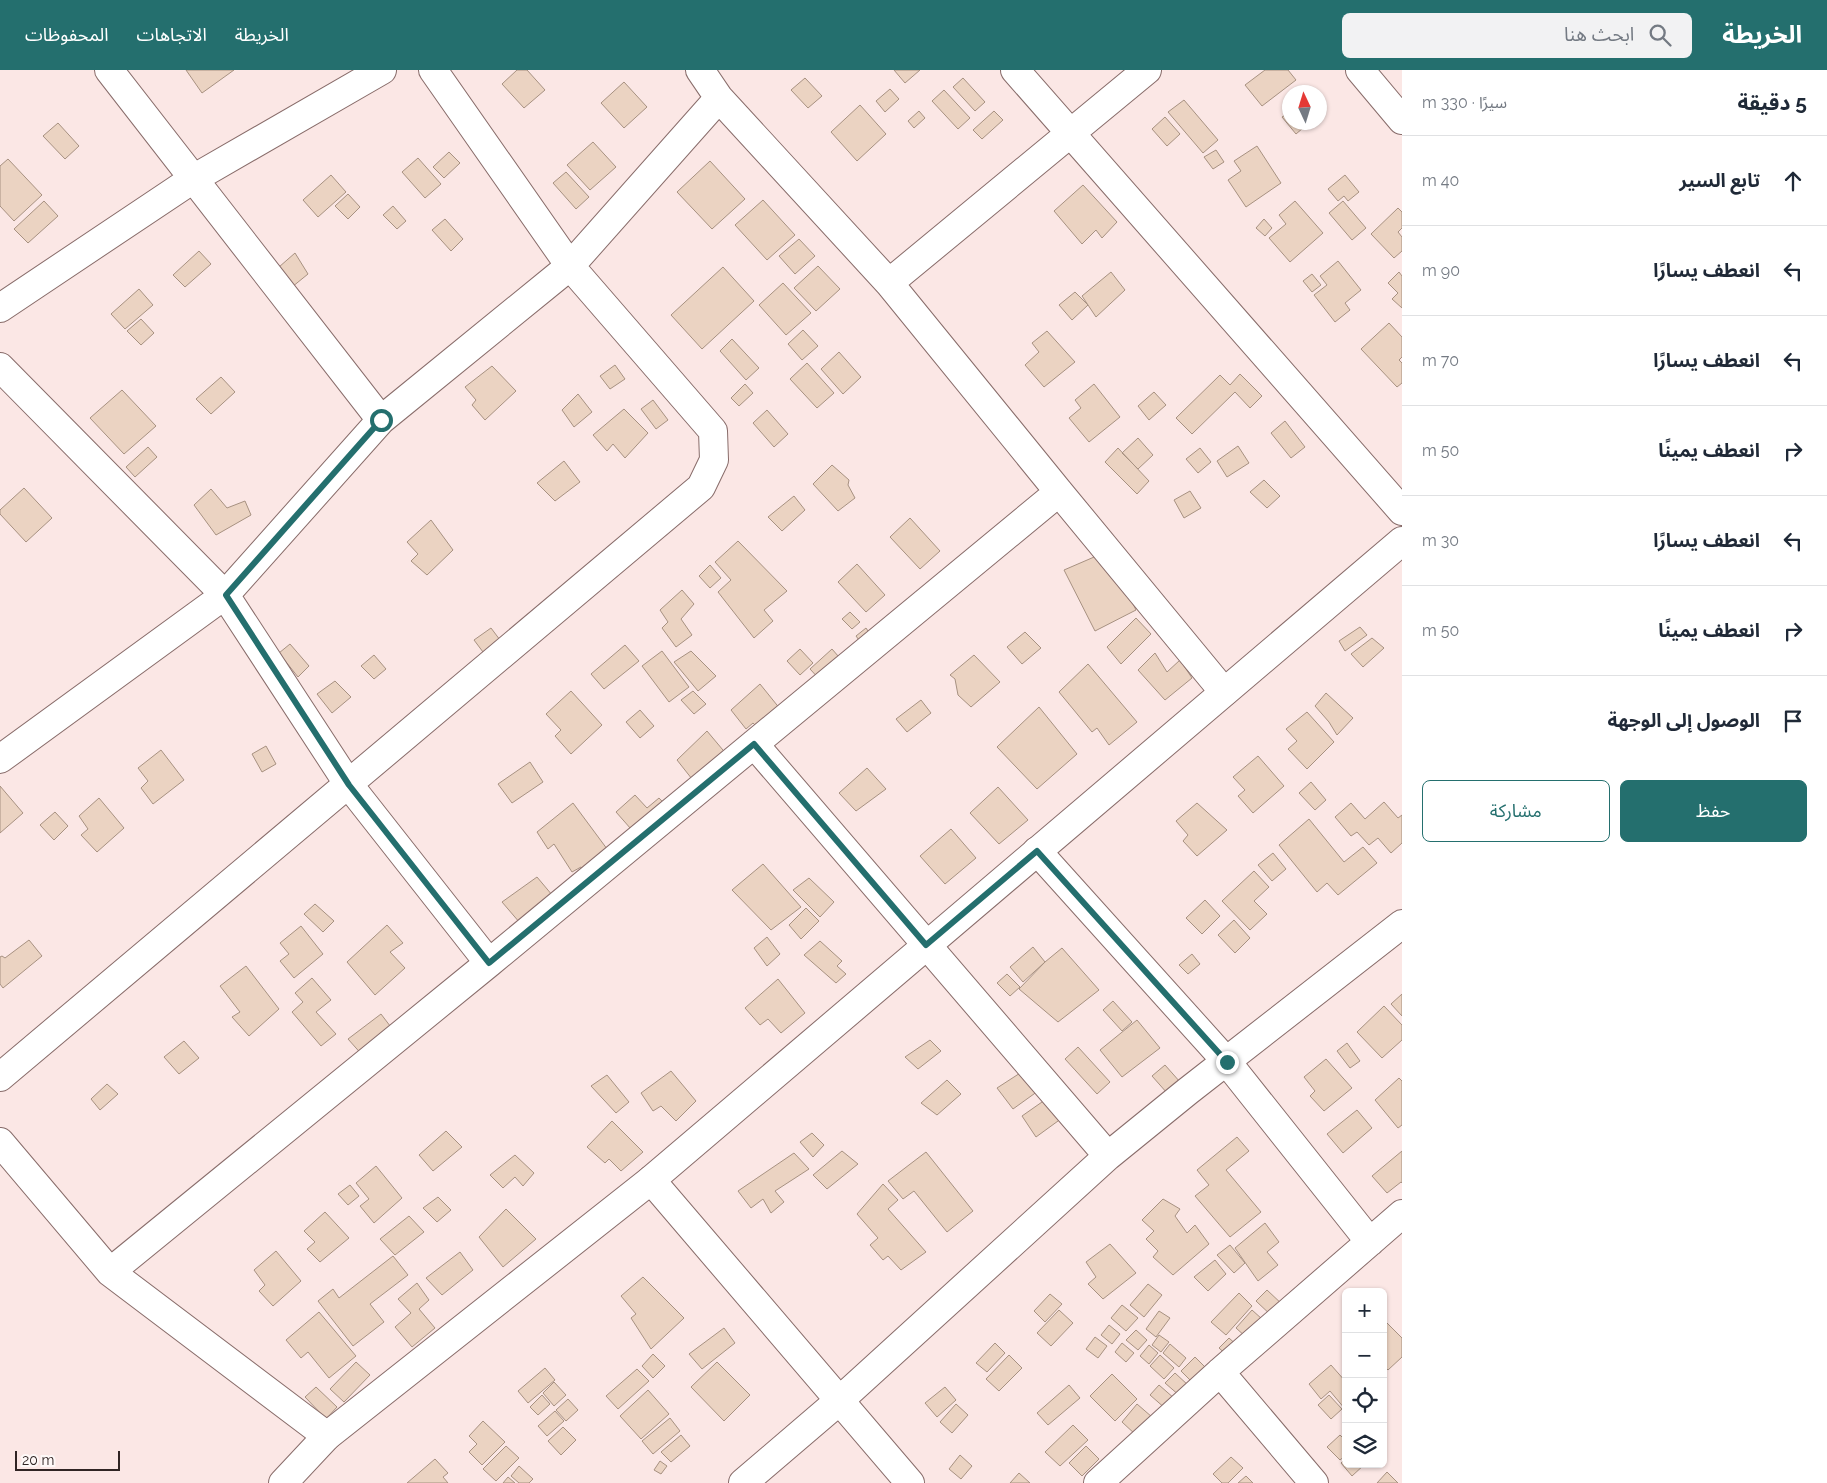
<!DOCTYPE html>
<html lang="ar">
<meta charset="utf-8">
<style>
body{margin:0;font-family:Raleway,"Noto Sans Arabic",sans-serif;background:#f2f2f3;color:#1f2937;direction:rtl}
.controls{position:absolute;right:15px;bottom:15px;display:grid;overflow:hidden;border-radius:8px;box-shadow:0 1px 4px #0004}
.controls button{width:45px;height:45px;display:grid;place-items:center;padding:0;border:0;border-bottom:1px solid #e0e1e3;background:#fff;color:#1f2937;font:25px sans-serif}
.compass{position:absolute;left:1282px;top:15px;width:45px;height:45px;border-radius:50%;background:#fff;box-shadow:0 1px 4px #0004;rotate:356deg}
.scale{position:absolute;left:15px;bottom:12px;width:105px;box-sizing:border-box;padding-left:5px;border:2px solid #302423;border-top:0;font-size:14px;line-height:18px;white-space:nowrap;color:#302423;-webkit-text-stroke:4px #fef8f7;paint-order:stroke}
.stop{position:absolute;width:15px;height:15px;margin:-11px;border:4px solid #246f6e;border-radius:50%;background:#fff}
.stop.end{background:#246f6e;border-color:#fff;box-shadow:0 1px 5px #0008}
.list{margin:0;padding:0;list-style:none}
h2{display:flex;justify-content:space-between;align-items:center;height:65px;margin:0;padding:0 20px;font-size:21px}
h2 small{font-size:16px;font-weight:400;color:#747a83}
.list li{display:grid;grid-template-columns:32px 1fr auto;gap:15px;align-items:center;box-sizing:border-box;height:90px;padding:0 20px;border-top:1px solid #e0e1e3}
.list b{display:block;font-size:19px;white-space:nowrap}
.list em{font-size:16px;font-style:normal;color:#747a83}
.actions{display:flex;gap:10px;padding:15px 20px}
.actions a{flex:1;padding:11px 0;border:1px solid #246f6e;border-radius:8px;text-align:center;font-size:18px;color:#246f6e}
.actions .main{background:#246f6e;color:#fff}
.icon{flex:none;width:28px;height:28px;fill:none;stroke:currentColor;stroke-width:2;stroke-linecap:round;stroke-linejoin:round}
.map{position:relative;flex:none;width:1402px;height:1413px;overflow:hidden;direction:ltr}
header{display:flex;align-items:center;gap:30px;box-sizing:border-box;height:70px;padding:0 25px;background:#246f6e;color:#fff}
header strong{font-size:24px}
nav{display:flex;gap:28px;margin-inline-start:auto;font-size:18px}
.search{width:350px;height:45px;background:#f2f2f3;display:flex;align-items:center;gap:12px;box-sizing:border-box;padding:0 18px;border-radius:8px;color:#747a83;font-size:19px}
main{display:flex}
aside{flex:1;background:#fff}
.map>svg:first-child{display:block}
.building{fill:#ebd3c2;stroke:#a79181}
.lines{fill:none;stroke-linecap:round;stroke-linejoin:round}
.street-casing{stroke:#886c6a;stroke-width:30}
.secondary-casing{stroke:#886c6a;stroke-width:30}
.street{stroke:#fff;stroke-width:28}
.secondary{stroke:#fff;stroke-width:28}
.route{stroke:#246f6e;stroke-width:6}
</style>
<header>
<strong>الخريطة</strong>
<div class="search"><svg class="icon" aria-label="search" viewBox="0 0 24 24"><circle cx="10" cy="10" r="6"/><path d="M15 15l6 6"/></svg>ابحث هنا</div>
<nav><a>الخريطة</a><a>الاتجاهات</a><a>المحفوظات</a></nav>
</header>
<main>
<aside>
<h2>5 دقيقة<small>سيرًا · 330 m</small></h2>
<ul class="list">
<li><svg class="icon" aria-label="ahead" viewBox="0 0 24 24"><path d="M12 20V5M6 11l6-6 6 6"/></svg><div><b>تابع السير</b></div><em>40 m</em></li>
<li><svg class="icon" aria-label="left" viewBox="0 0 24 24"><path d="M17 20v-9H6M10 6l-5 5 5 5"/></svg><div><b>انعطف يسارًا</b></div><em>90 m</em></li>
<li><svg class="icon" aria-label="left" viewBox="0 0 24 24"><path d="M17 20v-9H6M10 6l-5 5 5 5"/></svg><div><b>انعطف يسارًا</b></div><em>70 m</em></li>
<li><svg class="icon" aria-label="right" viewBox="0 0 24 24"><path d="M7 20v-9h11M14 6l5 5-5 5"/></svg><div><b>انعطف يمينًا</b></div><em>50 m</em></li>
<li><svg class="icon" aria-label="left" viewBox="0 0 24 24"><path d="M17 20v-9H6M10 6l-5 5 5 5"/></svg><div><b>انعطف يسارًا</b></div><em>30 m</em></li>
<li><svg class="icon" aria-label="right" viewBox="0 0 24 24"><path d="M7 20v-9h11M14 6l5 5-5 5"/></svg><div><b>انعطف يمينًا</b></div><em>50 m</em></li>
<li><svg class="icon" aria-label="arrive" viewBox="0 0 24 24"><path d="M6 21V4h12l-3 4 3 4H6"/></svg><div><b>الوصول إلى الوجهة</b></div></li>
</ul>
<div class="actions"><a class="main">حفظ</a><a>مشاركة</a></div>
</aside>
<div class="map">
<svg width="1402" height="1413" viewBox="0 0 1402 1413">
<rect width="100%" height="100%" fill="#fbe7e5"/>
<!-- building -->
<path class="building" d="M186,0h48l-32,23z
M517,0h10l18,20 -21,18 -22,-24z
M894,0h26l-15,13z
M1265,0h23l8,10 -34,26 -17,-21z
M805,8l17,18 -14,12 -17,-18z
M963,8l22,24 -10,9 -22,-24z
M624,12l23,25 -23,21 -23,-25z
M890,19l9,10 -14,13 -9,-11z
M944,20l26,28 -12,11 -26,-28z
M1184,30l34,40 -15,13 -35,-41z
M860,35l26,29 -29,27 -26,-29z
M919,41l6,7 -11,10 -6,-7z
M994,41l9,9 -21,19 -9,-9z
M1290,42v10h20l-14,12 -14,-17z
M1165,47l15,17 -13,12 -15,-17z
M58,53l21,23 -14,13 -22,-23z
M593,72l23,25 -26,23 -23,-25z
M1257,76l24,37 -35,24 -18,-27 13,-9 -7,-10z
M1216,80l8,12 -11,7 -9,-12z
M449,82l11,11 -16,15 -11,-11z
M418,88l23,26 -16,14 -23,-26z
M8,89l34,36 -28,26 -14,-15v-40z
M710,91l35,38 -33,30 -35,-37z
M566,102l23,25 -13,12 -23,-26z
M331,105l15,17 -28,25 -15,-17z
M1345,105l14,17 -11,9 -4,-5 -6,5 -10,-12z
M1083,115l34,37 -15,16 -6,-8 -14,14 -28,-33z
M348,124l12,13 -12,12 -13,-13z
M763,130l32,35 -28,25 -32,-35z
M44,131l14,15 -30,27 -14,-14z
M1295,131l28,32 -33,29 -21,-24 17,-14 -7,-9z
M1343,131l23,27 -14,12 -23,-27z
M393,136l13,15 -9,8 -14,-14z
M1398,138l4,4v16l-4,4 4,5v14l-8,7 -23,-24z
M445,149l18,20 -12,12 -19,-21z
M1264,149l8,9 -7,8 -9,-8z
M799,169l16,17 -20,18 -16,-18z
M199,181l12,13 -26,23 -12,-12z
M295,183l13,21 -16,13 -13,-20z
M1338,191l23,29 -16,13 5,7 -15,12 -21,-27 13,-10 -7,-9z
M818,196l22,23 -24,22 -22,-23z
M723,197l31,34 -52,48 -31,-34z
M1111,202l14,18 -29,27 -14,-21z
M1399,202l3,4v32l-10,-9 6,-6 -10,-10z
M1312,204l9,11 -9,7 -9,-11z
M783,213l28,30 -25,22 -27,-30z
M139,219l14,16 -28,24 -14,-15z
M1075,222l13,13 -16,15 -13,-15z
M141,249l13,14 -13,12 -14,-14z
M1389,253l13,14v20l-3,3 3,3v20l-5,4 -36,-38z
M803,260l15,16 -16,14 -14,-16z
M1047,261l28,31 -31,25 -19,-22 14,-13 -7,-9z
M732,269l27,29 -13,12 -26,-29z
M839,282l22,25 -18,17 -22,-25z
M807,293l27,30 -17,15 -27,-29z
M615,295l10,14 -15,10 -10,-13z
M492,296l24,25 -31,29 -13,-15 4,-5 -11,-13z
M1240,304l22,22 -12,12 -15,-16 -43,42 -16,-16 44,-43 10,10z
M221,307l14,15 -24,22 -15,-15z
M745,314l8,9 -14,13 -8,-8z
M1094,314l26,33 -31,25 -20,-24 12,-10 -6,-8z
M122,320l34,36 -32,28 -34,-36z
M1154,322l12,13 -17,15 -11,-14z
M578,324l14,18 -18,15 -12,-17z
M653,330l15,20 -12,9 -15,-20z
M624,339l24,24 -23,25 -12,-14 -6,7 -14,-16z
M767,340l21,24 -14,13 -21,-24z
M1285,351l20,26 -14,11 -20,-25z
M1138,368l15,17 -15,14 -16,-16z
M1238,376l11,17 -22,14 -10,-16z
M148,377l9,10 -22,20 -9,-10z
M1118,378l31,33 -12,13 -32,-32z
M1200,378l11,14 -13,11 -12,-14z
M564,391l16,21 -25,19 -18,-18z
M832,395l17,15 -1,5 7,13 -17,13 -25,-27z
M1264,410l16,16 -13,12 -17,-16z
M24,418l28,30 -26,24 -26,-28v-4z
M211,419l16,19 18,-7 6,14 -35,20 -22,-30z
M1190,421l11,17 -17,10 -10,-18z
M794,426l11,14 -23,21 -14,-14z
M910,448l30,33 -20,18 -30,-32z
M431,450l22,30 -26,25 -16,-14 7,-7 -11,-12z
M738,471l49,50 -23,19 9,11 -19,17 -36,-46 13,-12 -16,-18z
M1108,481l28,59 -41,21 -31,-61z
M857,494l28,31 -19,17 -28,-30z
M710,495l11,13 -11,10 -11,-12z
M682,520l12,14 -13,15 11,16 -16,12 -14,-19 6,-6 -8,-12z
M850,542l10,10 -8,7 -10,-10z
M1136,548l15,16 -30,30 -14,-17z
M1360,557l7,8 -22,16 -6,-10z
M491,558l12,16 -17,12 -12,-16z
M866,558l8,12 -10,7 -8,-11z
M1025,562l16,16 -19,16 -15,-17z
M1372,568l12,10 -21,19 -12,-13z
M290,574l19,22 -11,11 -19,-24z
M625,575l14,16 -35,28 -13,-15z
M800,579l13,14 -13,12 -13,-14z
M832,579l13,15 -23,18 -12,-13z
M662,581l27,36 -20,15 -27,-36z
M691,581l25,25 -18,15 -24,-29z
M1155,583l12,19 13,-12 12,18 -27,22 -27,-30z
M374,585l12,14 -12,10 -13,-13z
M974,585l26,27 -29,25 -13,-12 -3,-16 -5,-4z
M1088,594l49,58 -28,23 -12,-17 -5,4 -33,-40z
M335,611l16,16 -19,16 -15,-19z
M760,614l25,31 -22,18 -10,-10 -7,6 -15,-19z
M571,621l31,34 -31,29 -16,-18 6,-6 -15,-16z
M693,621l13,13 -12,10 -13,-14z
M1326,623l27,25 -16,17 -8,-13 -14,-16z
M921,630l10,13 -24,19 -11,-13z
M1039,637l38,47 -40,35 -40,-42z
M640,640l14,16 -14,12 -14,-16z
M1307,642l27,30 -27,27 -19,-20 9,-8 -11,-12z
M707,661l26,31 -41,17 -15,-19z
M266,676l10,18 -14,8 -10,-18z
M161,680l23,30 -31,24 -12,-16 7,-7 -10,-13z
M1258,686l26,30 -31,27 -15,-17 7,-6 -12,-13z
M530,692l13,20 -31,21 -14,-19z
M867,698l19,21 -30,22 -17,-18z
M1311,712l15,18 -11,10 -16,-17z
M0,716l23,27 -23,20z
M998,717l30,33 -29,24 -29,-31z
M635,725l12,13 12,-10 16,17 -44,14 -15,-17z
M99,728l25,30 -27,24 -16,-17 7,-6 -9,-13z
M1384,732l14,16 4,-3v28l-11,10 -13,-15 -9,7 -12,-13 -6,4 -16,-19 16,-14 14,16z
M573,733l43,58 -23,21 -12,-15 -9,5 -18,-28 -6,5 -11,-17z
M1197,733l30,27 -30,26 -14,-15 5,-6 -12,-14z
M55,742l13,14 -14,14 -14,-15z
M1309,749l35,43 19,-15 14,16 -39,32 -11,-12 -10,9 -38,-47z
M951,759l25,29 -31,26 -25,-28z
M1273,783l13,16 -14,12 -14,-16z
M763,794l38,43 -30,23 -39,-40z
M1254,801l15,16 -15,14 13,13 -17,16 -28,-29z
M537,807l26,31 -43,15 -18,-21z
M809,808l25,24 -14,15 -27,-27z
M1205,830l15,16 -18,18 -16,-16z
M315,834l19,17 -11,11 -19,-18z
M806,838l13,13 -18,18 -12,-14z
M1234,850l16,18 -15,15 -17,-18z
M387,855l16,18 -13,9 15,16 -30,27 -28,-33z
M301,856l22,28 -29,24 -14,-17 9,-7 -9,-11z
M767,867l13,17 -13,12 -13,-18z
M29,870l13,16 -39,32 -3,-4v-27l2,-1 3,2z
M820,871l22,20 -5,5 9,8 -10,9 -32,-28z
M1033,877l12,15 -22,20 -13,-15z
M1062,878l37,42 -41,32 -39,-33 26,-27z
M1192,884l8,10 -12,10 -9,-9z
M246,896l33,43 -30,27 -17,-19 8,-5 -20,-26z
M1007,904l13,13 -10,9 -13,-13z
M312,908l19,22 -15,12 20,22 -15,12 -29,-34 11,-10 -8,-9z
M778,909l27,34 -24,20 -13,-14 -8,6 -15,-17z
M1402,924v22l-11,-12z
M1113,931l19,21 -10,9 -19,-21z
M1384,936l18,19v15l-20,18 -25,-26z
M381,944l25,33 -42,10 -16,-18z
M1137,950l23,28 -38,29 -22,-27z
M930,970l11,11 -23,18 -13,-12z
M184,971l15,17 -20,16 -15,-17z
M1347,973l13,18 -10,7 -13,-17z
M1078,977l32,35 -13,12 -32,-35z
M1326,989l26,29 -28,23 -14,-15 5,-5 -11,-14z
M1165,995l23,26 -13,11 -23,-26z
M1031,996l14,20 -32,23 -16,-21z
M671,1001l25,30 -20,20 -15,-15 -8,5 -12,-18z
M607,1005l22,27 -13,11 -25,-27z
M1399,1008l3,3v44l-4,3 -23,-28z
M947,1010l14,14 -24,21 -16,-12z
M107,1014l11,10 -18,16 -9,-11z
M1052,1025l17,18 -33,24 -14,-21z
M1357,1040l15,18 -29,25 -16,-19z
M612,1051l31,31 -22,19 -12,-12 -4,4 -18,-16z
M446,1061l16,16 -29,24 -14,-16z
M812,1063l12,12 -11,12 -13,-15z
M1237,1067l12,14 -23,19 35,42 -31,25 -35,-41 14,-11 -12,-15z
M842,1081l16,13 -31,25 -14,-14z
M1402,1081v32l-1,-1 -14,11 -15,-17z
M926,1082l47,59 -26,21 -33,-41 -11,8 -15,-18z
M794,1083l15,16 -34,22 9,11 -13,11 -8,-14 -12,9 -13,-17z
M515,1085l19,18 -11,13 -8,-9 -12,11 -13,-13z
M376,1096l26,32 -28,25 -14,-17 9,-7 -13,-16z
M883,1114l15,16 -10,9 38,43 -25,18 -13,-14 -5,4 -13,-15 8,-7 -21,-24z
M350,1115l9,11 -11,9 -10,-11z
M438,1127l13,13 -14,12 -14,-14z
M1163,1129l17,10 -5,7 12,17 8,-8 14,19 -36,31 -20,-18 5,-6 -12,-12 8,-8 -12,-11z
M506,1139l30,30 -33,28 -24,-30z
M325,1142l24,26 -29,24 -13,-13 8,-7 -11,-11z
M409,1146l15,16 -29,23 -15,-16z
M1265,1153l14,19 -12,10 11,13 -20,16 -23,-33z
M1110,1174l26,29 -33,26 -15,-15 8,-7 -10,-15z
M1230,1175l15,18 -11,10 -17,-18z
M276,1181l25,30 -28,25 -14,-15 6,-6 -11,-15z
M460,1182l13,18 -31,25 -16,-17z
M393,1186l15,19 -38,29 14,18 -31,24 -35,-45 15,-12 6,9z
M1215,1190l11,14 -18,17 -14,-14z
M643,1207l41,41 -33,31 -20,-31 5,-4 -15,-18z
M417,1213l12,17 -10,9 16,19 -23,19 -17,-20 16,-14 -13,-14z
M1148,1214l14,11 -18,22 -14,-12z
M1267,1220l17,16 -10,12 -18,-17z
M1239,1223l13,13 -26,29 -15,-13z
M1050,1224l12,10 -17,18 -11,-11z
M1122,1235l16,13 -12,13 -15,-13z
M1059,1240l14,13 -22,23 -14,-13z
M1252,1240l10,9 -16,18 -10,-9z
M1159,1241l11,7 -14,19 -10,-8z
M319,1242l37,44 -27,22 -21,-26 -7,6 -15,-18z
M1384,1250l18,18v19l-14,13 -5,-5z
M1109,1255l11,9 -8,10 -11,-9z
M724,1258l11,15 -33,26 -13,-15z
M1136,1260l11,10 -9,10 -12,-10z
M1159,1265l10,7 -8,10 -9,-7z
M1095,1267l12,9 -9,12 -12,-9z
M1229,1268l10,9 -10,10 -10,-9z
M995,1273l10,10 -18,19 -11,-9z
M1122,1273l12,10 -8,9 -11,-10z
M1170,1274l16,14 -7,9 -16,-14z
M1149,1275l9,8 -9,11 -9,-8z
M653,1284l12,12 -12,12 -11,-12z
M1009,1285l13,13 -23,23 -13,-12z
M1160,1285l14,13 -10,11 -14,-13z
M1195,1287l12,12 -14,14 -12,-12z
M356,1292l14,13 -26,27 -14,-13z
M717,1292l33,33 -26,26 -33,-34z
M1331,1295l15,17 -1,27 -15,-18 -9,8 -12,-15z
M545,1298l10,12 -27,23 -10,-12z
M637,1299l12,12 -31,28 -12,-13z
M1175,1303l14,13 -9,10 -15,-13z
M1112,1304l25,25 -22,22 -25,-25z
M554,1312l12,13 -12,11 -11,-13z
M1069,1315l11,13 -32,27 -11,-12z
M1159,1315l16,14 -9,10 -16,-14z
M316,1317l21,20 -11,12 -21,-22z
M945,1317l11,13 -19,17 -12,-14z
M648,1320l21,24 -28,25 -21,-23z
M542,1325l8,9 -12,11 -8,-8z
M1329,1325l13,14 -11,10 -13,-14z
M568,1329l10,11 -12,11 -10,-11z
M956,1334l12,11 -16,18 -12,-11z
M1137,1334l15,13 -16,18 -14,-13z
M555,1341l9,10 -17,15 -9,-10z
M670,1348l10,13 -27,23 -11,-13z
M483,1351l22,21 -23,23 -13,-13 8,-8 -8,-8z
M1073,1355l15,15 -28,26 -15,-14z
M563,1357l13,13 -15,15 -13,-14z
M681,1365l9,11 -19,16 -10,-10z
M1340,1365l6,6v14l-6,5 -13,-13z
M506,1376l13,12 -23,23 -13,-12z
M1086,1376l13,13 -17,17 -13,-13z
M960,1385l12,11 -11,13 -12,-10z
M1231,1387l12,11 -15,15h-6l-9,-9z
M1346,1388v6h19l-13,12 -11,-13z
M435,1389l13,14 -5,4 5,6h-41z
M660,1391l7,5 -6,8 -7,-4z
M519,1396l14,13 -4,4h-10l-8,-7z
M1387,1402l11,11h-21z
M1019,1403l11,10h-20z
M1246,1406l7,7h-15z
M508,1407l7,6h-12z"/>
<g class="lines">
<!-- street casing -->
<g class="street-casing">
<path id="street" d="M109,0l272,350
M700,0l19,28 170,185 170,209 165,200
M1015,0l387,441
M1360,0l42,50
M889,213l258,-213
M0,238l193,-129 189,-109
M0,297l225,228 124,190 140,178
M754,674l354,412
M0,689l225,-164 156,-175 189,-154 149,-168
M1037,781l190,211 143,180
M0,1007l701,-590 13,-27 -1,-29 -143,-165 -137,-196
M0,1072l110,130 217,164
M651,1110l259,303
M110,1202l379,-309 570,-471
M1220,1302l94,111
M743,1413l97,-83 268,-244 80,-65 214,-167
M1098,1413l122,-111 182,-158"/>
</g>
<!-- secondary casing -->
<g class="secondary-casing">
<path id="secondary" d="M283,1413l44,-47 324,-256 751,-639"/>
</g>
<!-- street -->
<use href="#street" class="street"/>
<!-- secondary -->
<use href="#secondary" class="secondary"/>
</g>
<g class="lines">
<!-- route -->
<path class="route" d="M381,350l-155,175 123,190 140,178 265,-219 172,201 111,-94 190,211"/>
</g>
</svg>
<div class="controls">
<button>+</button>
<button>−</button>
<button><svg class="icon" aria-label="locate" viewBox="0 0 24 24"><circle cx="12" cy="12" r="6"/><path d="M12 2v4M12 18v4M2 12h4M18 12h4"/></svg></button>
<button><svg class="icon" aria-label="layers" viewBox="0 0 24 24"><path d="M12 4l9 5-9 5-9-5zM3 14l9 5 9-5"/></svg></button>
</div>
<svg class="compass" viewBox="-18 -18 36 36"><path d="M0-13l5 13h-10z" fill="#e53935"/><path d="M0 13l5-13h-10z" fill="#747a83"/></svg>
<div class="scale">20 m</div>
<div class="stop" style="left:381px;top:350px"></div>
<div class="stop end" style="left:1227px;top:992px"></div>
</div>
</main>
